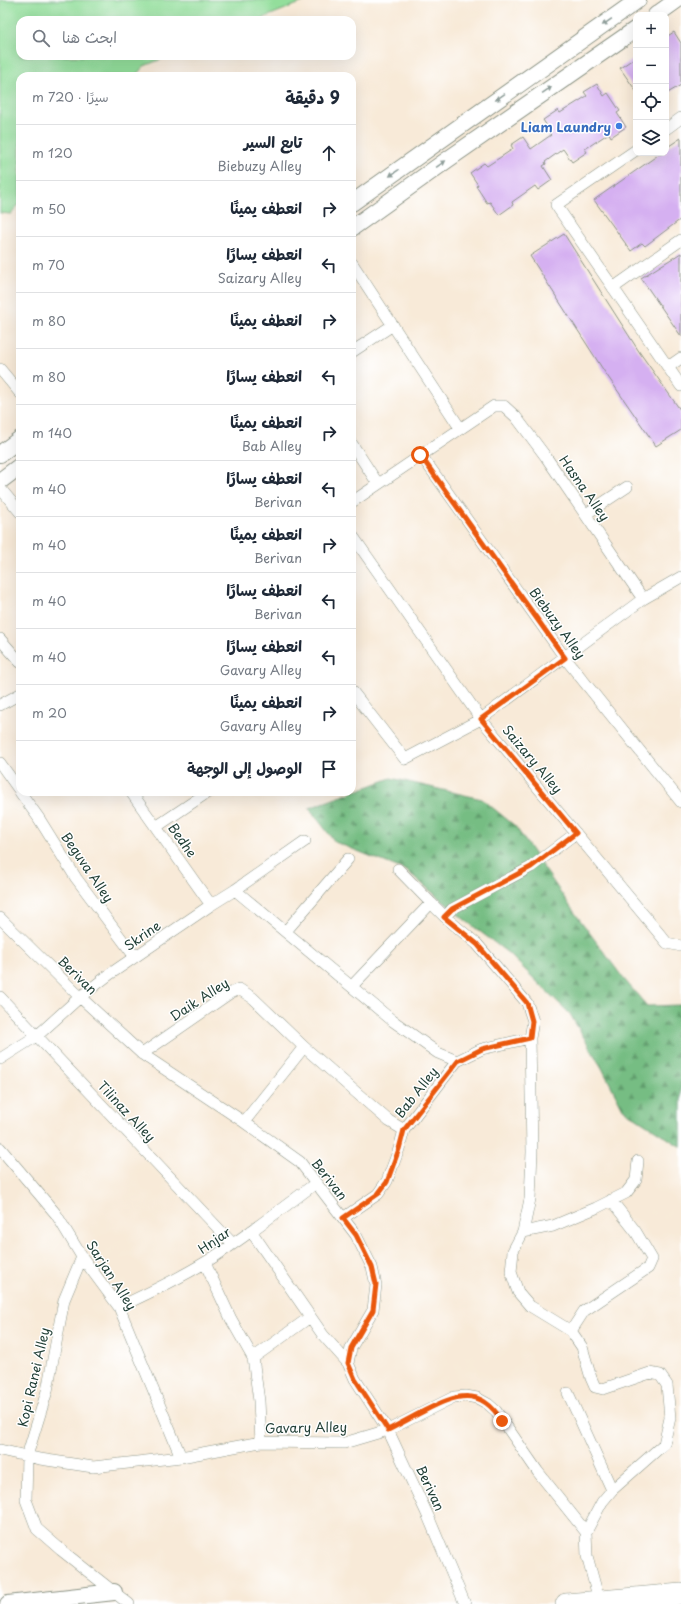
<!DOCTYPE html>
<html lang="ar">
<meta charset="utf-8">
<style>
body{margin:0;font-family:"Playpen Sans","Playpen Sans Arabic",sans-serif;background:#f6f6f7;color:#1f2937;direction:rtl}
.controls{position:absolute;right:12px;top:12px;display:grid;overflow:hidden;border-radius:8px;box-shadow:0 4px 16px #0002}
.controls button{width:36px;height:36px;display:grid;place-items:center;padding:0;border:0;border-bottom:1px solid #e0e1e3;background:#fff;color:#1f2937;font:20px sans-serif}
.stop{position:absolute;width:12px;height:12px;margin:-9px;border:3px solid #ea580c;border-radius:50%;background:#fff}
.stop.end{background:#ea580c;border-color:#fff;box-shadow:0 1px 4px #0008}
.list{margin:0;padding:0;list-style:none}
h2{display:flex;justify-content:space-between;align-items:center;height:52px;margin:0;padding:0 16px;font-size:17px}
h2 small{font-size:13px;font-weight:400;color:#747a83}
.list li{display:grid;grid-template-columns:26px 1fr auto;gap:12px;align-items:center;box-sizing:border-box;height:56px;padding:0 16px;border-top:1px solid #e0e1e3}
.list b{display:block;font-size:15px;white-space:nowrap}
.list p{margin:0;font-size:13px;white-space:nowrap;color:#747a83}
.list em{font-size:13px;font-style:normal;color:#747a83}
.icon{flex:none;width:22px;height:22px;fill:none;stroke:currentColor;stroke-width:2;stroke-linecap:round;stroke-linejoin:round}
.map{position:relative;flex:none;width:681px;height:1604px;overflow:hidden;direction:ltr}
.search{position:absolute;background:#fff;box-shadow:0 4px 16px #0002;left:16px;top:16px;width:340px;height:44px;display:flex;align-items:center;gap:10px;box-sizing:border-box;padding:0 14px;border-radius:12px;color:#747a83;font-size:15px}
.panel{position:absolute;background:#fff;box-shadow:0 4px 16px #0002;left:16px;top:72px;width:340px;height:724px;border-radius:12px;direction:rtl}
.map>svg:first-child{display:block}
.grass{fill:#93de9b;stroke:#598e68}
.forest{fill:url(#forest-firs);stroke:#4a7d5c}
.building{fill:#d5b0f1}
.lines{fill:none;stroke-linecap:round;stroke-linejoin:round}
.street-casing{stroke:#8c9486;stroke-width:12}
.secondary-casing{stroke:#8c9486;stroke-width:18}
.highway-casing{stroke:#8c9486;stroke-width:22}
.street{stroke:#fff;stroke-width:11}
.secondary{stroke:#fff;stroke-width:16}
.highway{stroke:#fff;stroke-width:21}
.oneway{fill:#8f9e9a}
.route{stroke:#ea580c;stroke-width:5}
.shop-dot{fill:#3f7fe0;stroke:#fff;stroke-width:1.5}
.labels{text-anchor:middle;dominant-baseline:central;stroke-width:3;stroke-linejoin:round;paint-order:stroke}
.shop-label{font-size:13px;font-weight:bold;fill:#366cbe;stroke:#fff;text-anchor:end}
.street-label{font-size:13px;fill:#1f3d34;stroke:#fff}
</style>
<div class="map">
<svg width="681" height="1604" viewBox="0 0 681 1604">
<defs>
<pattern id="forest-firs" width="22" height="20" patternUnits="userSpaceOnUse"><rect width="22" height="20" fill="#76bd83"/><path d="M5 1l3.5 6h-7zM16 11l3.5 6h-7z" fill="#609b6c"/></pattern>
</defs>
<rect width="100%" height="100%" fill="#fff"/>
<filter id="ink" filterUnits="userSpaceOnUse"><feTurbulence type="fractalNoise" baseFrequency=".025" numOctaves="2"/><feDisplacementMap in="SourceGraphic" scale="8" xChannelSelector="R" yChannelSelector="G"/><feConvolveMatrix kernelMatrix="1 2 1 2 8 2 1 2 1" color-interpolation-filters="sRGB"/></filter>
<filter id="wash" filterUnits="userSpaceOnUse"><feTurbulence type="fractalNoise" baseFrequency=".012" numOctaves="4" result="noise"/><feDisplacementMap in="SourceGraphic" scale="16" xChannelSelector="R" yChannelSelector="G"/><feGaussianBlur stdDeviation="0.9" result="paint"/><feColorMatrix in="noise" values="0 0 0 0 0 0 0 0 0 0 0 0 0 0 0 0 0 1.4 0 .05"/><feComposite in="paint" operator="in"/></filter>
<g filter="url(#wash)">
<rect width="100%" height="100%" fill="#f8ead8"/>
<!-- grass -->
<path class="grass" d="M0,0h308l-50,20h-238v36h149l-25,10 -9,10h-115v127l-9,11 -11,-1z"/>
<!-- forest -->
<path class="forest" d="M391,778l91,21 33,27 57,83 51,69 24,28 34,-1v142l-58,-38 -21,-41 -32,-54 -62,-61 -43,-33 -58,-49 -72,-29 -26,-34z"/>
<g id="blocks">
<!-- building -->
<path class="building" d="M674,32l7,11v42l-15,9v-57z
M636,57v34l-16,-23z
M597,84l7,12 4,-3 12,18 -3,2 9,14 -15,10 -2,-4 -24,16 2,3 -15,10 -9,-13 -18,13 1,2 -3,2 9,14 -14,10 -3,-4 -23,16 1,3 -14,10 -9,-13 -3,1 -11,-17 2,-1 -8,-12 14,-10 3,3 26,-17 -2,-4 12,-8 8,12 20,-14 -2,-2 2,-1 -8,-12 15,-10 2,3 27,-17 -3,-4z
M681,138v81l-36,27 -3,-3 -11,8 -37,-51 67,-47h5v-5z
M564,234l76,119 41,58v19l-25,16 -52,-75 -74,-115z
M681,253v83l-40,-58z"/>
</g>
</g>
<g filter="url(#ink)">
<use href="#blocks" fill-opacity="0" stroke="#8c9486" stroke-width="1"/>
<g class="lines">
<!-- street casing -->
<g class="street-casing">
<path id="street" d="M666,129l15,-11
M636,150l-80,55 125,181
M352,263l108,165
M613,288l68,-48
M352,352l41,-27
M668,367l13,-9
M0,369l20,24
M352,444l26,40
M421,455l144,203 116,144
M0,488l20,24
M352,502l142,-96h10l12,11 30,40 97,142
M586,514l41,-27
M352,535l129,184 186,224 14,3
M0,639l20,23
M352,691l53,68 76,-40 162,-120 38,-22
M0,705l20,-11
M0,763l20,28
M20,792l18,25 38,61 59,79
M131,792l80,113
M156,827l52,-35
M398,869l33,34
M235,890l158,131 45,32 19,8
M445,917l7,-8 79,-42 45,-34
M0,918l80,79 62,57 102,68 56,40 56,73 16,32 4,18 -3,25 -22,38 -3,15 7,16 33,51 40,86 37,88
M286,931l62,-72
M352,986l79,-83 14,14 32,27 50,59 6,18 -3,17 2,114 -2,47 -7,33 -10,19 -2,21 7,20 12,14 41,25 11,16 9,31 4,9 8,2 47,-16 10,2 7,10 3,33 -6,26 -52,46 -10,12 -16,30 1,24 12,44
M0,997l233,247
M304,1047l85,74 15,9
M142,1054l88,-61 9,-4 14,9 51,49 -60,75
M0,1059l38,-24 42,-38 30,-23 101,-69 24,-15 70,-49
M0,1148l56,66 26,43 37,50 62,150
M343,1218l35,-24 9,-13 12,-32 5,-19 53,-69 25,-12 48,-11
M251,1231l72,104 25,28
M523,1232l30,-6 43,-18 30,-15 10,-13 2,-19
M82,1257l-18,43 -17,91 -20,65 -1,44 11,29 24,21 68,54
M205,1263l26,56 22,39 6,43 2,41
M119,1307c30,-14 59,-28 87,-45 38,-24 74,-52 110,-79
M571,1331l13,-20 64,-43 4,-9 -16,-27 -25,-32
M253,1358l57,-41
M568,1393l44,97
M0,1450l40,9 53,8 88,-10 80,-15 83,1 44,-13 66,-33 12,-1 11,2 11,6 8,7 42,61 48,60"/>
</g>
<!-- secondary casing -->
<g class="secondary-casing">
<path id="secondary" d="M656,15l21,-15
M352,203l286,-203
M352,228l95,-68 189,-131
M0,454l20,-15
M0,481l20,-15
M8,1604l106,-12"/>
</g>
<!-- highway casing -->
<g class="highway-casing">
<path id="highway" d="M566,1604l115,-10"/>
</g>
<!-- street -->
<use href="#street" class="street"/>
<!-- secondary -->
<use href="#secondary" class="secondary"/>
<!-- highway -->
<use href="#highway" class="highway"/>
</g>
<!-- one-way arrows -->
<defs><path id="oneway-solid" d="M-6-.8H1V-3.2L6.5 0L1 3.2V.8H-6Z"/></defs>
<g class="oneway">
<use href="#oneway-solid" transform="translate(607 22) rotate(145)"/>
<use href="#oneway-solid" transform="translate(547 90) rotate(-35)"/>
<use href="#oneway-solid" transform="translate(500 97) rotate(145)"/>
<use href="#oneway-solid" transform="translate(441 164) rotate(-35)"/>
<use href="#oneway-solid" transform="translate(394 173) rotate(145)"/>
</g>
</g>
<g class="lines" filter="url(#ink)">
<!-- route -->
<path class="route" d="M420,455l145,203 -84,61 95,114 -45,34 -79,42 -8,8 33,27 50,59 5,18 -2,17 -48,11 -24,12 -54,69 -5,19 -12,33 -9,12 -35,24 13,17 16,32 4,17 -3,26 -22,38 -3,15 7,16 33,51c12,-6 24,-13 36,-19 31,-16 56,-26 78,10"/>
</g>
<!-- markers -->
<circle class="shop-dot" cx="619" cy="126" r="4"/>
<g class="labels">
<!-- shop labels -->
<g class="shop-label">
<text x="611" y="126">Liam Laundry</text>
</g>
<!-- street labels -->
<g class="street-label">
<text transform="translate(585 488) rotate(55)">Hasna Alley</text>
<text transform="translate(558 623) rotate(54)">Biebuzy Alley</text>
<text transform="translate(533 759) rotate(50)">Saizary Alley</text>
<text transform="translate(183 840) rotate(55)">Bedhe</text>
<text transform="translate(88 867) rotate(56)">Beguva Alley</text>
<text transform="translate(142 935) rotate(-35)">Skrine</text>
<text transform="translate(78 975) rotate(44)">Berivan</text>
<text transform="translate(199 999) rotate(-33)">Daik Alley</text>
<text transform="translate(416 1092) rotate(-52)">Bab Alley</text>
<text transform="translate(127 1111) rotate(47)">Tilinaz Alley</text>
<text transform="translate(330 1179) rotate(52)">Berivan</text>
<text transform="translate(214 1240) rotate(-34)">Hnjar</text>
<text transform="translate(112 1275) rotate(57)">Sarjan Alley</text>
<text transform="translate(33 1377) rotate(-77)">Kopi Ranei Alley</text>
<text transform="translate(306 1427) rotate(-1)">Gavary Alley</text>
<text transform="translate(431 1488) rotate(65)">Berivan</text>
</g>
</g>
</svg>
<div class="controls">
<button>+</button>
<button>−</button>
<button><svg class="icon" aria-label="locate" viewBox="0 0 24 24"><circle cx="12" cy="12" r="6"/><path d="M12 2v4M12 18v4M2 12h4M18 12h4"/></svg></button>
<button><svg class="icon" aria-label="layers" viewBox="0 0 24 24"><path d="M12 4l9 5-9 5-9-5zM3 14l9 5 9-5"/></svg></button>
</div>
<div class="stop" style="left:420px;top:455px"></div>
<div class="stop end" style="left:502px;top:1421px"></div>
<div class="search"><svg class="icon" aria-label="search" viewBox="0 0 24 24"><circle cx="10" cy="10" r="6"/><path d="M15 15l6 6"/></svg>ابحث هنا</div>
<section class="panel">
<h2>9 دقيقة<small>سيرًا · 720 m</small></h2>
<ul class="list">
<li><svg class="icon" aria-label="ahead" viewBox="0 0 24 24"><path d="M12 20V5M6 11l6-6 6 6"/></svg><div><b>تابع السير</b><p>Biebuzy Alley</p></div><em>120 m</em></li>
<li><svg class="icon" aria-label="right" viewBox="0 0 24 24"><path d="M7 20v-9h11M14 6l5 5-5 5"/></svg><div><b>انعطف يمينًا</b></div><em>50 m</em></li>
<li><svg class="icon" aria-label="left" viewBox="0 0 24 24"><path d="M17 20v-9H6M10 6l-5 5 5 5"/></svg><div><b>انعطف يسارًا</b><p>Saizary Alley</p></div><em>70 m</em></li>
<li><svg class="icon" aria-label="right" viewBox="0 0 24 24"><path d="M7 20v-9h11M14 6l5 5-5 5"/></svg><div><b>انعطف يمينًا</b></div><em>80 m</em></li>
<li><svg class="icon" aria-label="left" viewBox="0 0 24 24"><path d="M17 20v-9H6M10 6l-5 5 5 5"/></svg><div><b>انعطف يسارًا</b></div><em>80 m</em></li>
<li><svg class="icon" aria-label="right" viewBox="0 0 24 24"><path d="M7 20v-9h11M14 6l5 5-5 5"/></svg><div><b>انعطف يمينًا</b><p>Bab Alley</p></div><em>140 m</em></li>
<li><svg class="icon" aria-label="left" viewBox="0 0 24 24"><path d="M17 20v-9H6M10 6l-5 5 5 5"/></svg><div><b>انعطف يسارًا</b><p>Berivan</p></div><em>40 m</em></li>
<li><svg class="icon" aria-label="right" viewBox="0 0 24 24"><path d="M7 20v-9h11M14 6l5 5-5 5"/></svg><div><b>انعطف يمينًا</b><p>Berivan</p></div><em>40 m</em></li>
<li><svg class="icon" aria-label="left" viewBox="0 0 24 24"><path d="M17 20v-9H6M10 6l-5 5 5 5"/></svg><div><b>انعطف يسارًا</b><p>Berivan</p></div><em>40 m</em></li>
<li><svg class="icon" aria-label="left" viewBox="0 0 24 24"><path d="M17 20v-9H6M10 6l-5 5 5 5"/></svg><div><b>انعطف يسارًا</b><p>Gavary Alley</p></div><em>40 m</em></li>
<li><svg class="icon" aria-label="right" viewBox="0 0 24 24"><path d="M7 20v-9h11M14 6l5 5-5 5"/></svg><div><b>انعطف يمينًا</b><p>Gavary Alley</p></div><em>20 m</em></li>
<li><svg class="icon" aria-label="arrive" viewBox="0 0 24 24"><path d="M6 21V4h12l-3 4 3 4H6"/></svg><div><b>الوصول إلى الوجهة</b></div></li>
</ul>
</section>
</div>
